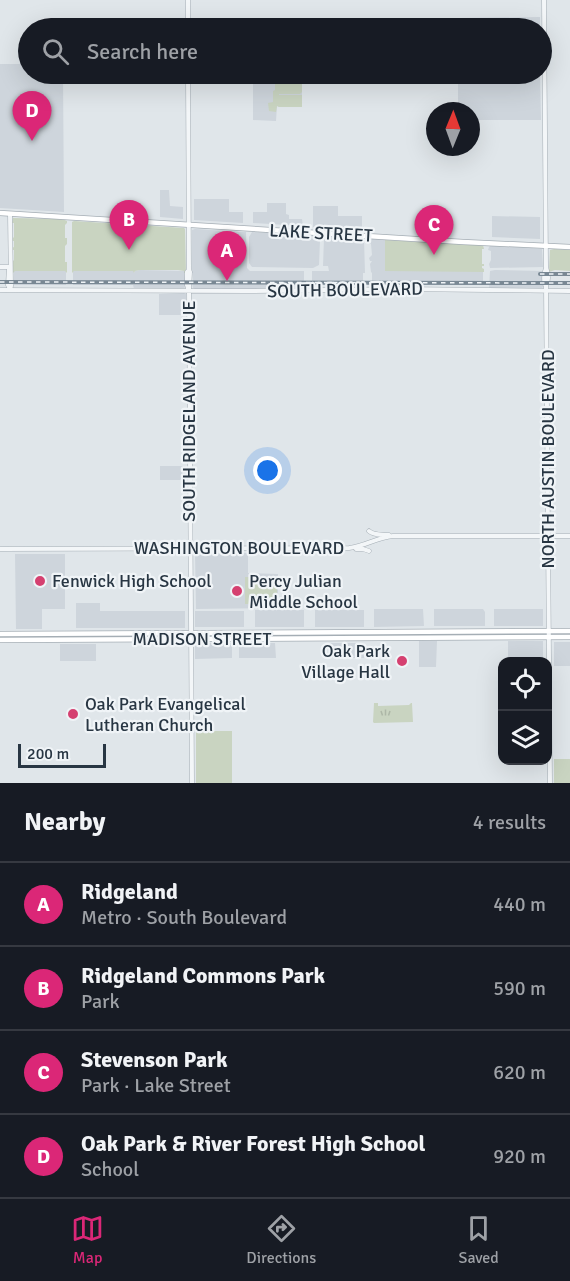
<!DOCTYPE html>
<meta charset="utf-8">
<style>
body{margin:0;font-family:Signika,sans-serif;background:#20242c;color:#f1f3f6}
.controls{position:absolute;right:18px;bottom:18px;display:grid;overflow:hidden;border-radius:12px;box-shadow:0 6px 24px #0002}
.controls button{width:54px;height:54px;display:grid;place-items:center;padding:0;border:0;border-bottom:2px solid #363941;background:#171b24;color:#f1f3f6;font:30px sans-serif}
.compass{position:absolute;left:426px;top:102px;width:54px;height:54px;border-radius:50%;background:#171b24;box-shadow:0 6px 24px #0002;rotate:1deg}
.scale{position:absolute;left:18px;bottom:15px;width:88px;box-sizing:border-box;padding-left:6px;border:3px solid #283643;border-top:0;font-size:16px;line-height:21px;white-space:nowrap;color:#283643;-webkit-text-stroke:4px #f0f4f7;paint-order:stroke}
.you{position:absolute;left:268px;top:471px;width:21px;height:21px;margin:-15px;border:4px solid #fff;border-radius:50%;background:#1a73e8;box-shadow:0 0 0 9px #1a73e833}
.badge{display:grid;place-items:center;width:39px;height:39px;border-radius:50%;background:#db2777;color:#fff;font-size:20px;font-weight:700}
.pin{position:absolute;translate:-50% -50px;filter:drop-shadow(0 2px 3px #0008)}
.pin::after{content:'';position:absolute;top:32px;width:21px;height:18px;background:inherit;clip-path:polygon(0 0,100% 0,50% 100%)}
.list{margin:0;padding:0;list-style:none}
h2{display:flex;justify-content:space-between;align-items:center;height:78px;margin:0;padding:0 24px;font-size:26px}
h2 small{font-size:20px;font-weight:400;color:#9ea1a6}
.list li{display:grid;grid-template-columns:39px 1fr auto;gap:18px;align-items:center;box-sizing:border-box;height:84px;padding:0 24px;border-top:2px solid #363941}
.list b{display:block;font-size:22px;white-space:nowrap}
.list p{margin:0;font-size:20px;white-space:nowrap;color:#9ea1a6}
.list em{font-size:20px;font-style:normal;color:#9ea1a6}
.icon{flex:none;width:33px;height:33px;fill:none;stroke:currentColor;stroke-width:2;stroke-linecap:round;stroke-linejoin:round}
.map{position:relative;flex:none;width:570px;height:783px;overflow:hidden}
.search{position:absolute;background:#171b24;box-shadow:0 6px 24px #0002;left:18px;right:18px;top:18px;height:66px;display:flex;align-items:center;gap:15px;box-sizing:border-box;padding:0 21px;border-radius:33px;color:#9ea1a6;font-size:22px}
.sheet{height:414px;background:#171b24}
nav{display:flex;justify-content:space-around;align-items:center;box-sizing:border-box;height:84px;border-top:2px solid #363941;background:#171b24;font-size:16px;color:#9ea1a6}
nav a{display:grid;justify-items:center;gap:3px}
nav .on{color:#db2777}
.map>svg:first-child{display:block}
.built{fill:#ced5dc}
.grass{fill:url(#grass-tufts)}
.park{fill:#c9d4c1}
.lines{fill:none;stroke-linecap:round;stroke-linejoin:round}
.tertiary-casing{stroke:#a5aeb5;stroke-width:5}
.secondary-casing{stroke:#a5aeb5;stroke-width:6}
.tertiary{stroke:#f3f6f8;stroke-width:4}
.secondary{stroke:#fff;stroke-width:4.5}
.rail-casing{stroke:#798894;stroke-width:4}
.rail{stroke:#f0f4f7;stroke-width:1.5;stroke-dasharray:4.5;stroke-linecap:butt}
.poi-dot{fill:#d54070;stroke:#f0f4f7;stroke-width:2}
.labels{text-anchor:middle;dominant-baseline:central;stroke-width:4.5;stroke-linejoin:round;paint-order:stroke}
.street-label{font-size:18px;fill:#283643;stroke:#f0f4f7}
.poi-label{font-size:18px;fill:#283643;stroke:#f0f4f7;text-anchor:start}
</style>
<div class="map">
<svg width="570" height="783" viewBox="0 0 570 783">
<defs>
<pattern id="grass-tufts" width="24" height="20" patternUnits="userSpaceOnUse" patternTransform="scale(1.5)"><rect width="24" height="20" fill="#c9d4c1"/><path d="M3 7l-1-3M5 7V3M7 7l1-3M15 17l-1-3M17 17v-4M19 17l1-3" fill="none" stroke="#adb7a7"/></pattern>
</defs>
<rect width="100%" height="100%" fill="#e0e6ea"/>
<!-- built -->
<path class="built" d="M540,17v11h-82v-10z
M0,64h28v10h35l1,138 -64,-4z
M253,74h49v33h-23l-2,-1 -1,15 -23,-1z
M458,74h82l1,46h-70v-9h-13z
M160,190h9l1,16 13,1v12l-23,-2z
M194,199h35v13h14v11l-49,-3z
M267,203h19v11l3,1v4h13l1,7 -50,-3v-11h14z
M313,206h25v10h24v13l-49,-2z
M492,216l48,1v22l-48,-2z
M195,229l51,3 1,36 3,3h54v12h2v3l-5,2 -24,-1 -34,3h-46l-4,-2 -1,-5h1v-10h-1v-43z
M252,232l66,4 2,4 -1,25 -6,3 -61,-1 -3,-4v-26z
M325,236l39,3 1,34h-2v12h-51v-14h17l-1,-5h-5l1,-28z
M372,238l13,2 1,31h97v14h-111v-12l-1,-1 -1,-8 2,-3h-2l-1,-3 3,-3 -1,-11h-2l1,-5z
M500,245l42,4 1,18 -53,1 -1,-4 2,-4v-9l-3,-1 1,-3 1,-1z
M140,270l44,1 2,16 -8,3 -44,-1 -1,-4h-60v-14h61v2l1,-2z
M495,270l47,1 1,16 -2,2 -49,1 -3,-2 1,-17z
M14,271h52v14h-52z
M184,293l2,1v21h-27v-21z
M160,466h25l2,2v12h-27z
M195,553h53v20l30,1v34l-82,1z
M15,554h50v55h-23v20h-26z
M76,603h24v8h85v17h-109z
M374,609h49l1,17 -50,1z
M434,609h49l2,3v14h-51z
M494,609h49v17h-49z
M255,610h49v17h-49z
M315,610h49v17h-49z
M195,611h49v16h-49z
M419,641h18l-1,26h-17z
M508,641h35v18h-35z
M554,642h16v24h-16z
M195,643h37v15l-37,1z
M239,643h36l1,15h-37z
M328,643h36v15h-35z
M60,644h36v17h-36z"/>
<!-- grass -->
<path class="grass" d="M374,703h4v3l31,-1 2,-2h1l1,19 -39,1 -1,-1z"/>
<!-- park -->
<path class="park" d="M270,74h32v18l-2,2h-21v1h23v12h-23l-2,-1 -1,6 -7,-1 -1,-8 5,-1v-11l2,-1v-9l-4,-1z
M13,218l49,1 5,2v2l-2,2v13h2v6l-2,2v16h2v11l-2,-2h-50l-2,2 -1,-11 2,-2v-10h-2v-2l2,-1v-6h-2v-2l2,-2v-14h-2z
M74,221l110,7 1,1 1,44h-2v-2l-6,-1h-38l-5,1 -1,2 -1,-2h-59l-2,2v-51z
M385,240l98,5 1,4h-2v15h2v2h-2v2l2,1v3l-99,-1z
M554,249l16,1v21l-15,-1 -6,2 1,-22z
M245,577h32v27h-32z
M196,731h36v52h-36z
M554,759h16v24h-16z"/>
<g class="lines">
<!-- tertiary casing -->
<g class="tertiary-casing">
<path id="tertiary" d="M188,0v28
M544,0l2,267c2,6 3,14 0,19l4,497
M188,74l1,196 1,2 -1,19
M10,214l1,72 -1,4
M0,267h10
M9,267l-1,18 2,4
M546,268c-2,5 -3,14 0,18
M189,270l-2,2v13l2,6 3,492
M0,290l249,1 151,-2 170,2
M369,531c5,5 14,3 20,4
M0,549l349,-1c17,-2 26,-10 44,-12h177
M356,549h7l6,2"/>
</g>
<!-- secondary casing -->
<g class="secondary-casing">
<path id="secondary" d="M0,213l463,29 107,5
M0,634l570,-3
M0,640l570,-3"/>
</g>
<!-- tertiary -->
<use href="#tertiary" class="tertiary"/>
<!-- secondary -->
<use href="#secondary" class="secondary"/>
<!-- rail casing -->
<g class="rail-casing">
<path id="rail" d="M540,274h30
M0,282l570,1"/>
</g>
<!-- rail -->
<use href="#rail" class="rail"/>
</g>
<!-- markers -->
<g class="poi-dot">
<circle cx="40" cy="581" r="6"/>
<circle cx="237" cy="591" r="6"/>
<circle cx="402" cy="661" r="6"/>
<circle cx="73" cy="714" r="6"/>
</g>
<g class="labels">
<!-- street labels -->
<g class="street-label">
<text transform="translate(321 233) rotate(3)">LAKE STREET</text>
<text transform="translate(345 290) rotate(-1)">SOUTH BOULEVARD</text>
<text transform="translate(189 411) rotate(-90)">SOUTH RIDGELAND AVENUE</text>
<text transform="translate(548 459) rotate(-90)">NORTH AUSTIN BOULEVARD</text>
<text x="239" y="548">WASHINGTON BOULEVARD</text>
<text x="202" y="639">MADISON STREET</text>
</g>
<!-- poi labels -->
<g class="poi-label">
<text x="52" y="581">Fenwick High School</text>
<text x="249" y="581">Percy Julian<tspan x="249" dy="21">Middle School</tspan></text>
<text x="390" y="651" text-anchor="end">Oak Park<tspan x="390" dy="21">Village Hall</tspan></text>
<text x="85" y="704">Oak Park Evangelical<tspan x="85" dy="21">Lutheran Church</tspan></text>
</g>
</g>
</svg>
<div class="controls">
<button><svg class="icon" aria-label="locate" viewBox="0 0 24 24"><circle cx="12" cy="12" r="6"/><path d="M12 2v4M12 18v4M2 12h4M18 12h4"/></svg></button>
<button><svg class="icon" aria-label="layers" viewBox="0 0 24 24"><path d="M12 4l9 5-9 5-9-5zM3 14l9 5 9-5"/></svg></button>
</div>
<svg class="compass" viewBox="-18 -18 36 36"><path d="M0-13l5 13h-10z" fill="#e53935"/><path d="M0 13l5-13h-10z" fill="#9ea1a6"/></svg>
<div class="scale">200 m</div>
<div class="you"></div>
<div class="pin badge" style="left:227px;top:281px">A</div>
<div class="pin badge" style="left:129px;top:250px">B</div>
<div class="pin badge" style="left:434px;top:255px">C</div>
<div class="pin badge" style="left:32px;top:141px">D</div>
<div class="search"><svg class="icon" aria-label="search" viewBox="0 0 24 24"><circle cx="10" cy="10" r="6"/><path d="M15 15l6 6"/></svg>Search here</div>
</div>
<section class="sheet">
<h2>Nearby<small>4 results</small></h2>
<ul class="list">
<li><span class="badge">A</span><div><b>Ridgeland</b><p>Metro · South Boulevard</p></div><em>440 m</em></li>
<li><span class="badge">B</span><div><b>Ridgeland Commons Park</b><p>Park</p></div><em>590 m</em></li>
<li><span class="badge">C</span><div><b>Stevenson Park</b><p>Park · Lake Street</p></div><em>620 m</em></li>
<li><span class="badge">D</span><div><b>Oak Park &amp; River Forest High School</b><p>School</p></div><em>920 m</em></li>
</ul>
</section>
<nav>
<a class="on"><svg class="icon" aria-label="map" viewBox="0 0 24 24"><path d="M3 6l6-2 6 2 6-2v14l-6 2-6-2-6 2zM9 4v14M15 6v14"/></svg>Map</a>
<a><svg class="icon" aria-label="directions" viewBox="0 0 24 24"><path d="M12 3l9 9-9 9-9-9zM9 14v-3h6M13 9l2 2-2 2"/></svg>Directions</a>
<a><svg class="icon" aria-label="saved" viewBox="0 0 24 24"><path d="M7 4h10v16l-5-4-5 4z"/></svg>Saved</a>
</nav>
